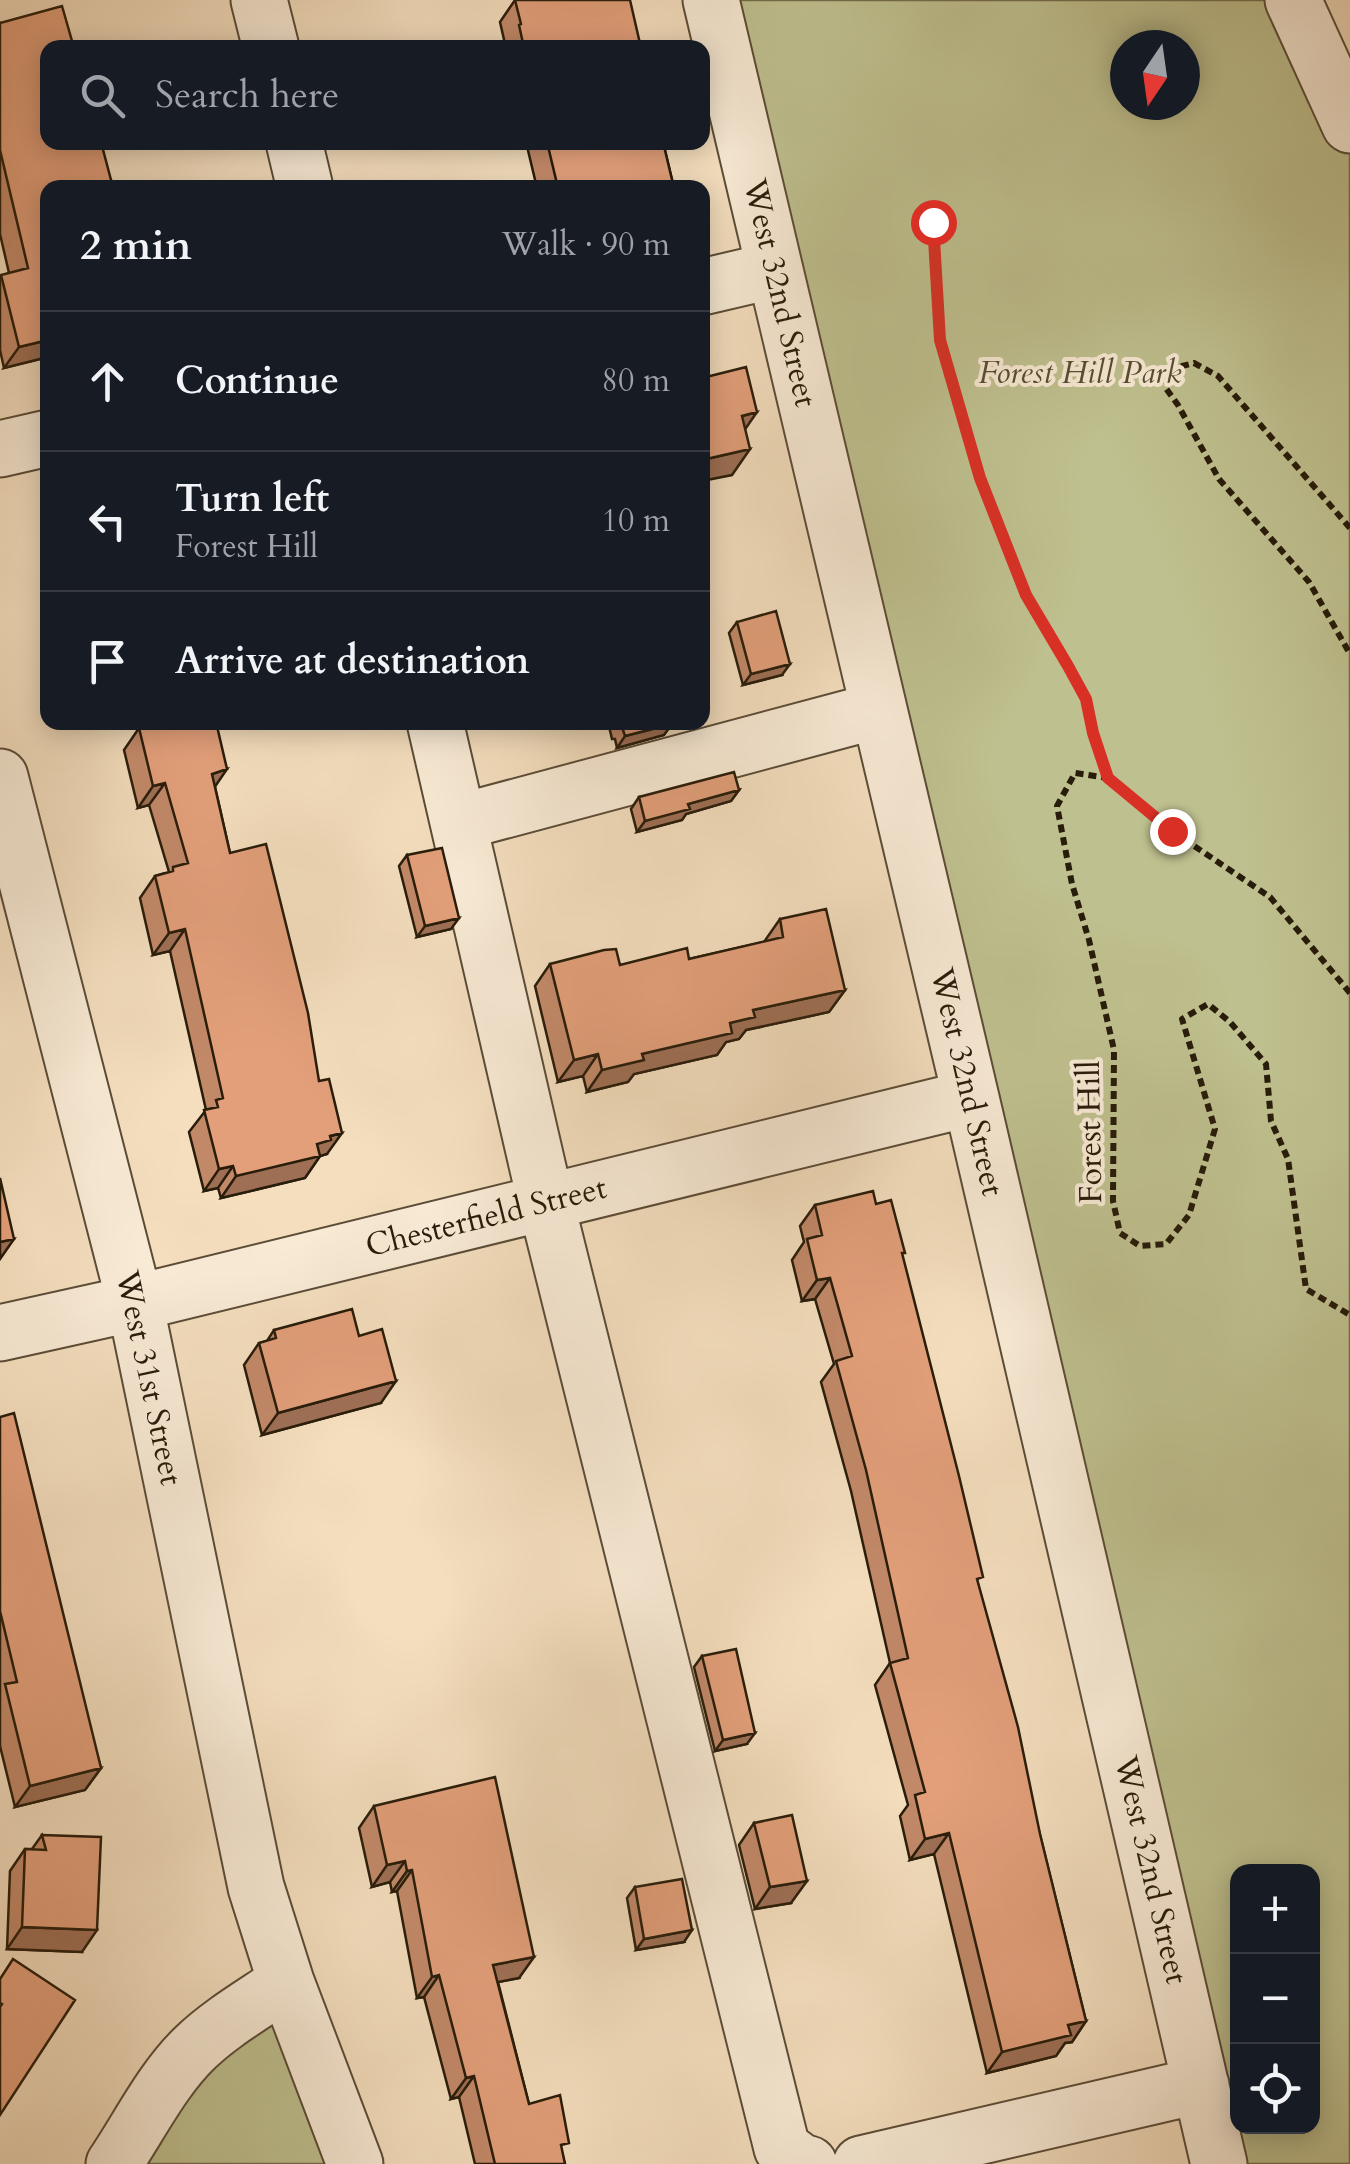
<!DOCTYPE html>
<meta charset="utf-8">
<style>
body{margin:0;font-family:Cardo,serif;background:#20242c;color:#f1f3f6}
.controls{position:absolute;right:30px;bottom:30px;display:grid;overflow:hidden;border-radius:20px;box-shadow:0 5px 25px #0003}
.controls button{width:90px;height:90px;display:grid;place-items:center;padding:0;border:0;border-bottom:2px solid #363941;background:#171b24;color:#f1f3f6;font:50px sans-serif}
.compass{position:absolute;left:1110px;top:30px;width:90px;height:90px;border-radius:50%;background:#171b24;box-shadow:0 5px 25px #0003;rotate:193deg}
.stop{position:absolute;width:30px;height:30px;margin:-22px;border:8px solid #d93025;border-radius:50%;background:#fff}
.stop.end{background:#d93025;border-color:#fff;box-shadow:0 2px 10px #0008}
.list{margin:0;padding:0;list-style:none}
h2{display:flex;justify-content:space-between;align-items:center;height:130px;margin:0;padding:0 40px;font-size:42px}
h2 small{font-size:32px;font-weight:400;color:#9ea1a6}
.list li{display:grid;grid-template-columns:65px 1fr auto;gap:30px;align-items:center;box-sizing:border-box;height:140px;padding:0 40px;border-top:2px solid #363941}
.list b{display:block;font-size:38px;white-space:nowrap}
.list p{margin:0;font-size:32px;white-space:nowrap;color:#9ea1a6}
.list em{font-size:32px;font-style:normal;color:#9ea1a6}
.icon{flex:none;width:55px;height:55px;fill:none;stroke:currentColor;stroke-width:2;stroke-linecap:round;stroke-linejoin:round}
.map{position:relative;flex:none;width:1350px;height:2164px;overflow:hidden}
.search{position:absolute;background:#171b24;box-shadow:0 5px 25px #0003;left:40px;top:40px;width:670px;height:110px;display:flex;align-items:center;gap:25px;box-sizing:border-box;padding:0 35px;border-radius:20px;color:#9ea1a6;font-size:38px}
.panel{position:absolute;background:#171b24;box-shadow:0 5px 25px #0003;left:40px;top:180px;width:670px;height:550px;border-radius:20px}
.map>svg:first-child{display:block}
.green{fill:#bfc08f;stroke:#746e4c;stroke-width:2.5;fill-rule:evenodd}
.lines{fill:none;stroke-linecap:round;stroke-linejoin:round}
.minor-casing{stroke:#5b4c37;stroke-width:59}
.path{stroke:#281c0a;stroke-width:6;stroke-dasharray:8 5;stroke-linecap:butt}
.minor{stroke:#f8ead5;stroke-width:55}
.wall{fill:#c28969;stroke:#281c0a;stroke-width:2.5}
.shaded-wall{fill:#9e6f55;stroke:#281c0a;stroke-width:2.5}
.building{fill:#e29f7a;stroke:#281c0a;stroke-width:2.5}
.route{stroke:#d93025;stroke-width:12}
.labels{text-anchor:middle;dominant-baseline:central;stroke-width:8;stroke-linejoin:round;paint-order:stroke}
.street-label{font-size:32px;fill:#281c0a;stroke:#f8ead5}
.park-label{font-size:32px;font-style:italic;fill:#554d32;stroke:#f8ead5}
</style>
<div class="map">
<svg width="1350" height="2164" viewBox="0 0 1350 2164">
<rect width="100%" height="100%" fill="#f4debe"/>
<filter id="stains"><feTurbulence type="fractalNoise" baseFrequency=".002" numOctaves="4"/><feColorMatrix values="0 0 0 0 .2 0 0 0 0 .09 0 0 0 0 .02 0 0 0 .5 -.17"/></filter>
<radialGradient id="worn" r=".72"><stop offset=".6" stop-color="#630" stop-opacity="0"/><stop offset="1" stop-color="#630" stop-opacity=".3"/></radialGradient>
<!-- green -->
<path class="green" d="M715,0h578l57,122v2042h-131zM1125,45h60v60h-60zM1238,1872h74v254h-74z
M286,1982l69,182h-241z"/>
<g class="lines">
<!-- minor casing -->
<g class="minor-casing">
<path id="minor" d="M259,0l12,48
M711,0l260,1098 248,1066
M1293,0l57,125
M294,142l11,46
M702,287l73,-17
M0,449l48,-11
M435,722l111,481 236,945 19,14 8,2
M0,777l135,526 121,584 30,95 69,182
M460,822l419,-112
M0,1333l135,-30 836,-205
M114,2164c25,-37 49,-86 82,-117 26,-25 60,-44 90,-65
M861,2164l340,-79"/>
</g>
<!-- path -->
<path class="path" d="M933,221l7,119 40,138 45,117 43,71 18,33 7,34 15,45
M1350,528l-132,-152 -24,-13 -20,5 -9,19 13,18 41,74 90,103 41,72
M1350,993l-80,-96 -98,-66 -64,-53 -33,-5 -18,33 15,78 17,56 25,110 -1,151 7,32 20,13 26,-2 23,-29 26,-86 -33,-110 26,-15 22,18 36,42 5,57 17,38 18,130 44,26"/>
<!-- minor -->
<use href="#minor" class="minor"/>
</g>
<!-- wall -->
<path class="wall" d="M515,0l126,48h-137l1,-4 -5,-22z
M0,23l111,157 -5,8h-58v169l-44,11 -4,-18v-73l9,-4 -9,-39z
M526,142h137l11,46h-137z
M737,622l45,53 -39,10 -14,-52z
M608,722h64l-8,13 -47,13 -2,-9h-3z
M139,728l76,59 15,66 97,301 -7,2 -15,22 -84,20 -3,-10 -14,3 -15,-59 17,-22 -36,-159 -17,4 -13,-57 15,-22 14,-4 -20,-67 -11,3 -14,-58z
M739,790l-8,11 -45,13 -4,6 -45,12 -6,-23 8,-12z
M407,855l44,74 -34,8 -18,-71z
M780,919l65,71 -16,22 -83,18 -7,9 -13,3 -9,13 -83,19 -6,8 -41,10 -4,-16 -25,6 -23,-96 15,-22 70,1 69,-6 75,-17z
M876,1204l26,52 76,328 108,437 -14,21 -7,1 -9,13 -69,17 -53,-219 -24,6 -10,-44 8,-11 -33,-120 15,-22 -39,-172 -30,-109 13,-18 -19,-65 -13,2 -10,-41 12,-18 -4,-16 15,-21z
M274,1330l85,6 22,67 -119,32 -18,-70 15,-22 8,-2z
M0,1417l101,351 -16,22 -70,17 -15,-61z
M702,1656l45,88 -32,7 -21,-84z
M374,1806l145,172 -21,4 31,122 33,49 3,11h-90l-16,-67 -8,2 -27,-102 -7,1 -20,-107 -5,1 -2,-10 -18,5 -13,-59z
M754,1823l37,80 -36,6 -16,-64z
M42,1835l40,117 -75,-3 3,-78 15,-22h7z
M635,1887l49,55 -48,8 -9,-52z"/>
<!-- shaded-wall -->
<path class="shaded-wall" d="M48,340v17l-44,11 15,-21z
M757,412l-18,26 3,-22z
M750,449l-18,26 -30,6v-21z
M790,664l-8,11 -39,10 8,-11z
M672,724l-8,11 -47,13 8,-12z
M227,769l-15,22v-17z
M165,783l-16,22 -11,3 15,-22z
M739,790l-8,11 -45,13 -4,6 -45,12 8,-11 43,-17z
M459,918l-8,11 -34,8 8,-11z
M185,929l-15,22 -17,4 16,-22z
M845,990l-16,22 -83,18 -7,9 -13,3 -9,13 -83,19 -6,8 -41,10 15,-22 40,-16 88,-31 23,-13z
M598,1054l-15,22 -25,6 16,-22z
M342,1133l-15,21 -7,2 -15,22 -84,20 15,-22 94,-40z
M233,1166l-15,22 -14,3 15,-22z
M14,1239l-14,20v-17z
M830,1278l-15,21 -13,2 15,-21z
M396,1381l-15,22 -119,32 16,-22z
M755,1733l-8,11 -32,7 8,-11z
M101,1768l-16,22 -70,17 15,-21z
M949,1833l-15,21 -24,6 15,-21z
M405,1861l-15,21 -18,5 15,-22z
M412,1870l-15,21 -5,1 15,-21z
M807,1881l-16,22 -36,6 15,-22z
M22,1927l75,3 -15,22 -75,-3z
M692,1930l-8,12 -48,8 8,-11z
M534,1957l-15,21 -41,8 15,-21z
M439,1975l-15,22 -7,1 15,-21z
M1086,2021l-14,21 -7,1 -9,13 -69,17 15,-21 66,-27z
M474,2076l-15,21 -8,2 15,-21z"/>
<!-- building -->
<path class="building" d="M515,0h115l11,48h-117l-5,-23 2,-1z
M62,6l12,42h-26v94h53l10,38 -10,2 2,6h-55v152l-29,7 -18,-72 27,-7 -28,-118v-127z
M547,142h116l11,46h-116z
M746,367l11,45 -15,4 8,33 -48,11v-82z
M776,611l14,53 -39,10 -14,-52z
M162,722h54l11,47 -15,5 18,79 36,-9 42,169 11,68 10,-2 13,54 -12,3 1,4 -14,4 3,12 -84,20 -3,-10 -14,3 -15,-59 14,-3 -2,-7 7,-2 -38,-169 -16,4 -14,-57 18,-5v-4l15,-4 -23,-80 -12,3 -14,-58z
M618,722h54v2l-47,12 -3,-9 -2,1z
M734,772l5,18 -51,14 2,5 -45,12 -6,-24z
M442,848l17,70 -34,8 -18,-71z
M826,909l19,81 -92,20 2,7 -25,6 2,10 -90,21 2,6 -42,10 -4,-16 -24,6 -24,-96 54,-14 12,-1 4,16 67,-17 2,11 94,-22 -3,-18z
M0,1178l14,61 -14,3z
M873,1191l3,13 15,-4 14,53h-3l57,223 24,101 -6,2 41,148 22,107 46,187 -18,4 3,10 -69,17 -53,-219 -24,6 -10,-44 10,-3 -35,-129 18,-5 -42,-188 -30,-109 16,-5 -22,-78 -13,2 -10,-41 15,-4 -7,-30z
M352,1309l7,27 23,-7 14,52 -118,32 -19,-70 17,-5 -2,-8z
M14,1413l87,355 -71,18 -25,-102 12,-2 -17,-71v-194z
M736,1649l19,84 -32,7 -21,-84z
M495,1777l39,180 -41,8 36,139 31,-9 9,48 -8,2 4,19h-70l-21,-88 -8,2 -27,-103 -7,2 -20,-107 -5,1 -2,-10 -18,4 -13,-59z
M792,1815l15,66 -37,6 -16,-64z
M42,1835l59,2 -4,93 -75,-3 3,-78 21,1z
M682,1879l10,51 -48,9 -9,-52z
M13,1959l62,41 -75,115v-108l2,-3 -2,-1v-24z"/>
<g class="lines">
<!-- route -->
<path class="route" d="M933,222l7,118 40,138 46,117 42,71 18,33 7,34 15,45 64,53"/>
</g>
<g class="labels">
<!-- street labels -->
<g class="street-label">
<text transform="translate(780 293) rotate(77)">West 32nd Street</text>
<text transform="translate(967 1082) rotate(77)">West 32nd Street</text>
<text transform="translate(1090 1132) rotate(-91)">Forest Hill</text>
<text transform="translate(486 1217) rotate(-14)">Chesterfield Street</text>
<text transform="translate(149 1378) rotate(78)">West 31st Street</text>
<text transform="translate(1151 1870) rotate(77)">West 32nd Street</text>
</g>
<!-- park labels -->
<g class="park-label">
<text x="1080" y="373">Forest Hill Park</text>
</g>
</g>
<rect width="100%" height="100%" filter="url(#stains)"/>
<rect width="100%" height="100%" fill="url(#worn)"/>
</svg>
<div class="controls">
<button>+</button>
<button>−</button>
<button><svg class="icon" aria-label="locate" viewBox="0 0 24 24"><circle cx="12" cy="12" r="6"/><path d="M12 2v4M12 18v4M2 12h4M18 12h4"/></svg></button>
</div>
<svg class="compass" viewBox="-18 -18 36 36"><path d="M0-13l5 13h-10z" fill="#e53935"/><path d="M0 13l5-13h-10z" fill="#9ea1a6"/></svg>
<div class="stop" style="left:933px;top:222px"></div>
<div class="stop end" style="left:1172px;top:831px"></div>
<div class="search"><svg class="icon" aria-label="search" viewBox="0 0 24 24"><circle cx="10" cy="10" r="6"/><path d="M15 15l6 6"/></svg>Search here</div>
<section class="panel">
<h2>2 min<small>Walk · 90 m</small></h2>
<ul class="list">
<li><svg class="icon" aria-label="ahead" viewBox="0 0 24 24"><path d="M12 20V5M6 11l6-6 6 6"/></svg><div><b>Continue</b></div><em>80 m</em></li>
<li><svg class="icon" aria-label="left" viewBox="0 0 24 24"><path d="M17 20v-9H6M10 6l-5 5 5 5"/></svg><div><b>Turn left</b><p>Forest Hill</p></div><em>10 m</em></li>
<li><svg class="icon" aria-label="arrive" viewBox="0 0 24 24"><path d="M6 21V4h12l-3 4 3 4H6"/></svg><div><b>Arrive at destination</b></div></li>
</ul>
</section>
</div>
